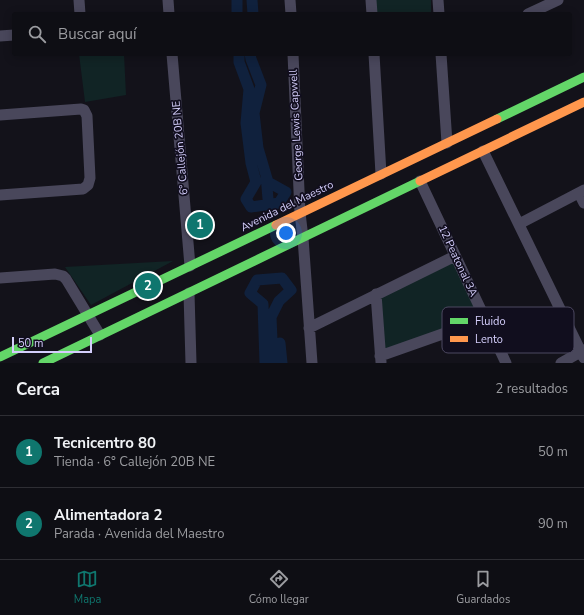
<!DOCTYPE html>
<html lang="es">
<meta charset="utf-8">
<style>
body{margin:0;font-family:"Nunito Sans",sans-serif;background:#1c1c22;color:#f1f3f6}
.scale{position:absolute;left:12px;bottom:10px;width:80px;box-sizing:border-box;padding-left:4px;border:2px solid #d4cefb;border-top:0;font-size:11px;line-height:14px;white-space:nowrap;color:#d4cefb;-webkit-text-stroke:3px #110e1e;paint-order:stroke}
.you{position:absolute;left:286px;top:233px;width:14px;height:14px;margin:-10px;border:3px solid #fff;border-radius:50%;background:#1a73e8;box-shadow:0 0 0 6px #1a73e833}
.badge{display:grid;place-items:center;width:26px;height:26px;border-radius:50%;background:#0f766e;color:#fff;font-size:13px;font-weight:700}
.pin{position:absolute;translate:-50% -50%;border:2px solid #fff;box-shadow:0 1px 4px #0006}
.list{margin:0;padding:0;list-style:none}
h2{display:flex;justify-content:space-between;align-items:center;height:52px;margin:0;padding:0 16px;font-size:17px}
h2 small{font-size:13px;font-weight:400;color:#9b9ca0}
.list li{display:grid;grid-template-columns:26px 1fr auto;gap:12px;align-items:center;box-sizing:border-box;height:72px;padding:0 16px;border-top:1px solid #2e2e34}
.list b{display:block;font-size:15px;white-space:nowrap}
.list p{margin:0;font-size:13px;white-space:nowrap;color:#9b9ca0}
.list em{font-size:13px;font-style:normal;color:#9b9ca0}
.icon{flex:none;width:22px;height:22px;fill:none;stroke:currentColor;stroke-width:2;stroke-linecap:round;stroke-linejoin:round}
.map{position:relative;flex:none;width:584px;height:363px;overflow:hidden}
.search{position:absolute;background:#0e0e14;box-shadow:0 2px 10px #0003;left:12px;right:12px;top:12px;height:44px;display:flex;align-items:center;gap:10px;box-sizing:border-box;padding:0 14px;border-radius:4px;color:#9b9ca0;font-size:15px}
.sheet{height:196px;background:#0e0e14}
nav{display:flex;justify-content:space-around;align-items:center;box-sizing:border-box;height:56px;border-top:1px solid #2e2e34;background:#0e0e14;font-size:11px;color:#9b9ca0}
nav a{display:grid;justify-items:center;gap:2px}
nav .on{color:#0f766e}
.map>svg:first-child{display:block}
.green{fill:#112425}
.lines{fill:none;stroke-linecap:round;stroke-linejoin:round}
.canal{stroke:#10213d;stroke-width:11}
.street{stroke:#49475b;stroke-width:11}
.fast{stroke:#63d668;stroke-width:9}
.slow{stroke:#ff974d;stroke-width:9}
.labels{text-anchor:middle;dominant-baseline:central;stroke-width:3.5;stroke-linejoin:round;paint-order:stroke}
.street-label{font-size:11px;fill:#d4cefb;stroke:#110e1e}
.key{fill:#110e1e;stroke:#4c4860;stroke-width:1}
.key-label{font-size:11px;fill:#d4cefb}
</style>
<div class="map">
<svg width="584" height="363" viewBox="0 0 584 363">
<rect width="100%" height="100%" fill="#13121a"/>
<!-- green -->
<path class="green" d="M375,0h56v14h-55z
M79,54h45l2,41 -41,7z
M455,256l30,63 -105,37 -4,-62z
M173,261l-82,44 -26,-38z"/>
<g class="lines">
<!-- canal -->
<path class="canal" d="M237,0v14
M252,0l1,14
M239,54v8l10,27 -3,34 5,40 5,19 -10,17 5,8 28,-4 7,-11 -18,-10 -10,-34 -4,-35 7,-28 -10,-26 -1,-5
M266,175l2,24
M280,343l2,20
M265,363l-2,-59 -13,-11 7,-13 25,-2 9,12 -12,11 -8,16 2,46"/>
<!-- street -->
<path class="street" d="M79,0l1,14
M168,0l1,14
M290,0l1,14
M371,0l1,14
M438,0l1,14
M528,14l30,-14
M0,36l14,-1
M172,54l18,212
M293,54l7,159 3,25 9,125
M374,54l7,120
M441,54l6,89
M0,115l81,-6 3,1 3,6 3,62 -2,7 -5,4 -83,6
M483,151l101,207
M420,181l86,182
M579,193l5,10
M519,224l65,-34
M0,278l55,-4 8,2 3,3 34,56
M189,293l2,70
M376,294l5,68
M309,328l146,-72
M380,356l105,-37
M561,363l23,-13"/>
<!-- fast -->
<path class="fast" d="M497,119l87,-42
M0,357l276,-132
M43,363l377,-182"/>
<!-- slow -->
<path class="slow" d="M420,181l164,-79
M276,225l221,-106"/>
</g>
<g class="labels">
<!-- street labels -->
<g class="street-label">
<text transform="translate(296 125) rotate(-93)">George Lewis Capwell</text>
<text transform="translate(180 148) rotate(-95)">6° Callejón 20B NE</text>
<text transform="translate(287 206) rotate(-26)">Avenida del Maestro</text>
<text transform="translate(458 261) rotate(65)">12 Peatonal 3A</text>
</g>
</g>
<!-- legend -->
<rect x="442" y="307" width="132" height="46" rx="6" class="key"/>
<rect x="450" y="318" width="18" height="6" fill="#63d668"/>
<rect x="450" y="336" width="18" height="6" fill="#ff974d"/>
<g class="key-label">
<text x="475" y="325">Fluido</text>
<text x="475" y="343">Lento</text>
</g>
</svg>
<div class="scale">50 m</div>
<div class="you"></div>
<div class="pin badge" style="left:200px;top:225px">1</div>
<div class="pin badge" style="left:148px;top:286px">2</div>
<div class="search"><svg class="icon" aria-label="search" viewBox="0 0 24 24"><circle cx="10" cy="10" r="6"/><path d="M15 15l6 6"/></svg>Buscar aquí</div>
</div>
<section class="sheet">
<h2>Cerca<small>2 resultados</small></h2>
<ul class="list">
<li><span class="badge">1</span><div><b>Tecnicentro 80</b><p>Tienda · 6° Callejón 20B NE</p></div><em>50 m</em></li>
<li><span class="badge">2</span><div><b>Alimentadora 2</b><p>Parada · Avenida del Maestro</p></div><em>90 m</em></li>
</ul>
</section>
<nav>
<a class="on"><svg class="icon" aria-label="map" viewBox="0 0 24 24"><path d="M3 6l6-2 6 2 6-2v14l-6 2-6-2-6 2zM9 4v14M15 6v14"/></svg>Mapa</a>
<a><svg class="icon" aria-label="directions" viewBox="0 0 24 24"><path d="M12 3l9 9-9 9-9-9zM9 14v-3h6M13 9l2 2-2 2"/></svg>Cómo llegar</a>
<a><svg class="icon" aria-label="saved" viewBox="0 0 24 24"><path d="M7 4h10v16l-5-4-5 4z"/></svg>Guardados</a>
</nav>
